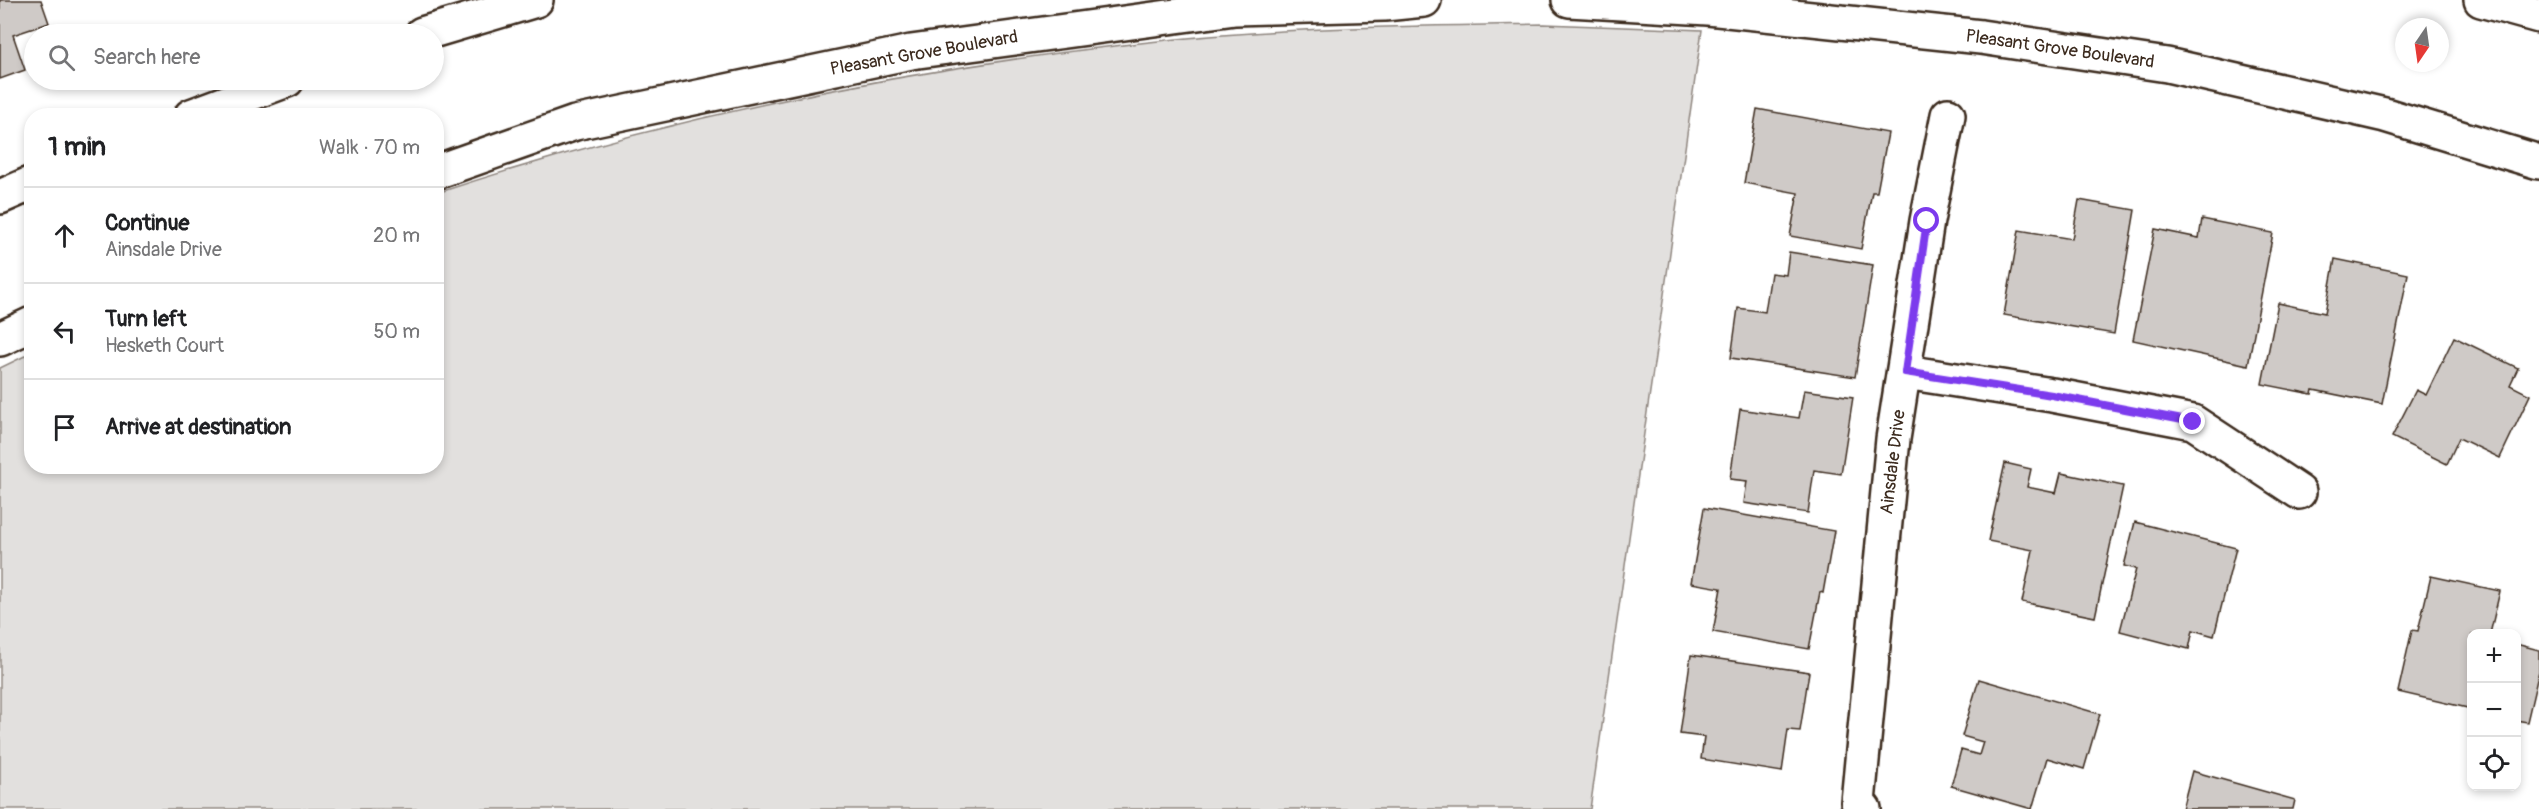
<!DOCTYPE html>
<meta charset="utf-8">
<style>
body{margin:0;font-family:Pangolin,sans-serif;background:#f2f2f2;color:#202124}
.controls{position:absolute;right:18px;bottom:18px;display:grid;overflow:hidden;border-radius:12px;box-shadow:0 3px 9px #0003}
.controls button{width:54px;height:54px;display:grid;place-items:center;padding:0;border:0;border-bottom:2px solid #e0e0e0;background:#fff;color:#202124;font:30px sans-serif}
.compass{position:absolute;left:2395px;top:18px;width:54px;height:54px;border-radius:50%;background:#fff;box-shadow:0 3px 9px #0003;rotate:193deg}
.stop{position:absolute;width:18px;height:18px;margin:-14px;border:4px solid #7c3aed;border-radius:50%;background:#fff}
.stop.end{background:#7c3aed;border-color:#fff;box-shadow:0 2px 6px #0008}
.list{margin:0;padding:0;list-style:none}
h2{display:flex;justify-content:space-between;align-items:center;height:78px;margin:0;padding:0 24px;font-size:26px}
h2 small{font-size:20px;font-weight:400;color:#757577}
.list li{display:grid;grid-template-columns:39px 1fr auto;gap:18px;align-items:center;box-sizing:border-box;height:96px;padding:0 24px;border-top:2px solid #e0e0e0}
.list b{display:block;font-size:22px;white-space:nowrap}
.list p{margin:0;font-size:20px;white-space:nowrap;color:#757577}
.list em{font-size:20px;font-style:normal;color:#757577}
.icon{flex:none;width:33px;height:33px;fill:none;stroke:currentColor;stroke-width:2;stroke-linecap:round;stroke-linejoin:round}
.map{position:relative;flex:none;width:2539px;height:809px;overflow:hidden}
.search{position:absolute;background:#fff;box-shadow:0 3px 9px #0003;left:24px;top:24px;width:420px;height:66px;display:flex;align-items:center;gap:15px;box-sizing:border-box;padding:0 21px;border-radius:33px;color:#757577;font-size:22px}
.panel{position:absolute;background:#fff;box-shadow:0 3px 9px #0003;left:24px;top:108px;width:420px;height:366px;border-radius:24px}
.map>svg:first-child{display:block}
.green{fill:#e2e0de;stroke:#8e857e;stroke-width:1.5}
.building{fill:#cfcac7;stroke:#3b2a1e;stroke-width:1.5}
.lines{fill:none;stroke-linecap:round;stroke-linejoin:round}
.minor-casing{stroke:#3b2a1e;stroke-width:38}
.major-casing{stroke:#3b2a1e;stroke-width:38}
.minor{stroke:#fff;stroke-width:33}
.major{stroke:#fff;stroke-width:33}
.route{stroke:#7c3aed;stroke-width:8}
.labels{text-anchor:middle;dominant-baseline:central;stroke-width:5;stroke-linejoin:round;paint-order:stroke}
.street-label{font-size:18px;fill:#3b2a1e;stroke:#fff}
</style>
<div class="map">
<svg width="2539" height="809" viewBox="0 0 2539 809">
<rect width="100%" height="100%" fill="#fff"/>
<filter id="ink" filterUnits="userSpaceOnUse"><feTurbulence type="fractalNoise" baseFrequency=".0167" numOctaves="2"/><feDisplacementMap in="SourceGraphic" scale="12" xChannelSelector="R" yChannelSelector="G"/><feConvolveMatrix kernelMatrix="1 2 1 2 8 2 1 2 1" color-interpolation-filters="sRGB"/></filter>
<g filter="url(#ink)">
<!-- green -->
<path class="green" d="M1544,24l158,6 -112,779h-1590v-441l31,-15 1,113h404l1,-273c239,-79 489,-128 740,-154 122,-12 245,-13 367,-15z"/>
<!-- building -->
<path class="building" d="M0,0h41l8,23 -36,12 12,35 -25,9z
M1757,109l131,24 -11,59h-5l-11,57 -71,-13 8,-43 -54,-10z
M2079,200l56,10 -21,124 -110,-19 15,-85 53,9z
M2202,219l71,14 -25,132 -115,-25 22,-111 44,9z
M1789,252l84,13 -18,112 -124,-19 7,-50 27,4 6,-39 15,2z
M2335,259l73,15 -26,130 -69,-14 -1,4 -50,-10 16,-81 47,10z
M2454,337l64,31 -8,17 20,10 -30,63 -41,-20 -12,26 -55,-27 24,-47 10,5z
M1804,390l49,7 -12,77 -27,-4 -6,43 -64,-10 3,-22 -17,-2 10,-70 59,9z
M2005,463l26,6 -4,18 29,6 5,-20 62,13 -28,131 -73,-15 11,-52 -45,-9z
M1704,508l130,23 -11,62 -3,-1 -11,57 -96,-17 8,-44 -30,-5z
M2135,522l101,26 -22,88 -21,-6 -4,19 -69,-18 16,-62 -12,-3z
M2431,576l69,15 -10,43h-18v75l-74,-17 14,-62 6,1z
M2516,644l23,6v21l-12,51 -11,-2z
M1691,655l118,17 -9,59 -12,-1 -6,42 -81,-13 3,-22 -24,-3z
M1979,679l121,35 -16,55 -37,-11 -15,51 -81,-23 10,-36 18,5 4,-13 -21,-6z
M2192,771l103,29 -2,9h-111z"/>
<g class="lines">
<!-- minor casing -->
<g class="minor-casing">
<path id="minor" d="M1905,372l147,23 141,27 106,70
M1864,809l-6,-7 35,-363 34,-218 21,-106"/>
</g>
<!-- major casing -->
<g class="major-casing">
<path id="major" d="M1569,0l139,8 273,29 186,28 218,50 154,47
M2481,0l58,16
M422,34l114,-34
M191,116l96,-36
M436,172l139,-49 336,-71 324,-44 149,-4 40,-4
M0,197l32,-14
M0,339l32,-15"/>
</g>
<!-- minor -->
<use href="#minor" class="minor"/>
<!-- major -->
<use href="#major" class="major"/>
</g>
</g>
<g class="lines" filter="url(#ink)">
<!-- route -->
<path class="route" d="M1927,221l-22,151 147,23 141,27"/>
</g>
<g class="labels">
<!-- street labels -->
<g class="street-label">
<text transform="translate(2060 49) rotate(8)">Pleasant Grove Boulevard</text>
<text transform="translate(924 53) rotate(-10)">Pleasant Grove Boulevard</text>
<text transform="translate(1893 462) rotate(-83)">Ainsdale Drive</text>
</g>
</g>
</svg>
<div class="controls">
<button>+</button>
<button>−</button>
<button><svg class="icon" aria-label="locate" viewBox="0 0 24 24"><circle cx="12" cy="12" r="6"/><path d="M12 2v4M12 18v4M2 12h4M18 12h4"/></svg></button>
</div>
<svg class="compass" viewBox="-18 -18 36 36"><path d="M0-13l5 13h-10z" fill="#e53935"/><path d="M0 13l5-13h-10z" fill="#757577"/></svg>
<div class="stop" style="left:1927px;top:221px"></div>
<div class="stop end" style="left:2193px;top:422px"></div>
<div class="search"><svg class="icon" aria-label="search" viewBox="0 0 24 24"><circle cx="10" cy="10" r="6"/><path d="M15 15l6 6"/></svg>Search here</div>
<section class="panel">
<h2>1 min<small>Walk · 70 m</small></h2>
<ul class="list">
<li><svg class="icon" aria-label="ahead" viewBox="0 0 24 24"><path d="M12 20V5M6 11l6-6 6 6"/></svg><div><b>Continue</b><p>Ainsdale Drive</p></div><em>20 m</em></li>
<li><svg class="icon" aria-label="left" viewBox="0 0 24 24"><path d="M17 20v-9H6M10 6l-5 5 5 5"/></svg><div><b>Turn left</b><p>Hesketh Court</p></div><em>50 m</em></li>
<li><svg class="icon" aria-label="arrive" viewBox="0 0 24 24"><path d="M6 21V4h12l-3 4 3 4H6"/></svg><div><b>Arrive at destination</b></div></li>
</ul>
</section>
</div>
